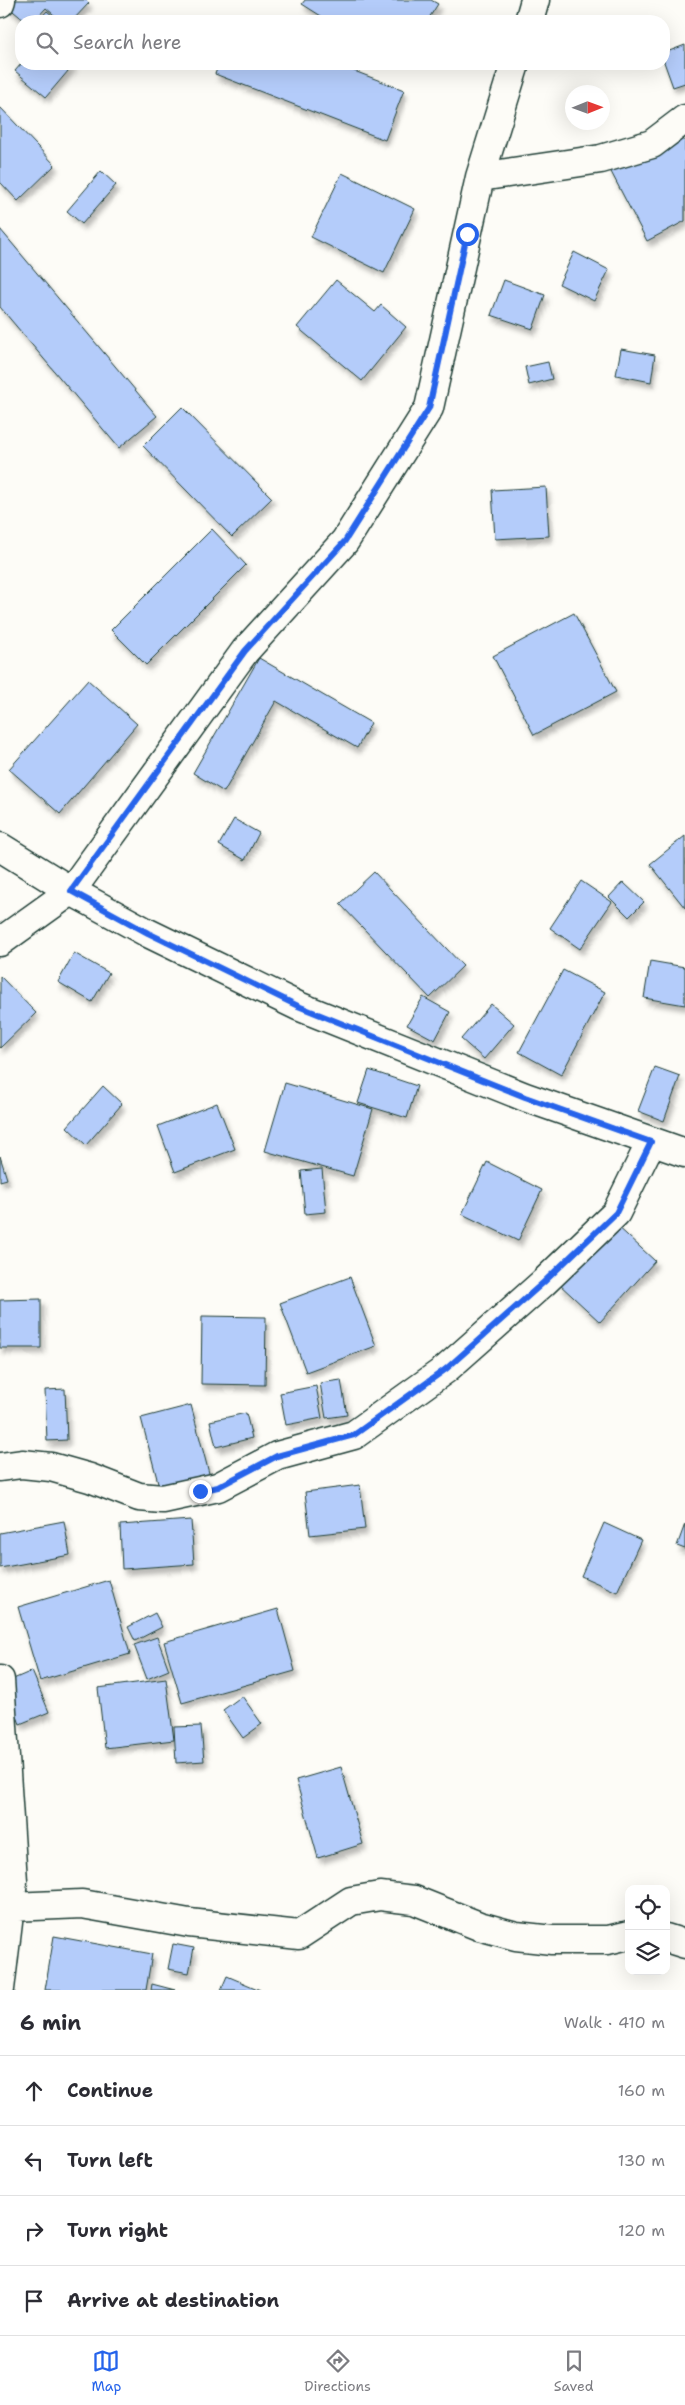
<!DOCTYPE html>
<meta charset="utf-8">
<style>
body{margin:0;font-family:"Shantell Sans",sans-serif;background:#f2f2f3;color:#2b2b33}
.controls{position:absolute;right:15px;bottom:15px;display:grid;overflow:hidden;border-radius:10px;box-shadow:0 5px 20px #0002}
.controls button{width:45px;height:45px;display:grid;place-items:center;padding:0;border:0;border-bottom:1px solid #e1e1e2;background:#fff;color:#2b2b33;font:25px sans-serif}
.compass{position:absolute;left:565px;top:85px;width:45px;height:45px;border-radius:50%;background:#fff;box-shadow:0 5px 20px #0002;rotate:89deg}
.stop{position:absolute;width:15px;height:15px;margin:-11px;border:4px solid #2563eb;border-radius:50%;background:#fff}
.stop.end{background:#2563eb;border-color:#fff;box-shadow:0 1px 5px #0008}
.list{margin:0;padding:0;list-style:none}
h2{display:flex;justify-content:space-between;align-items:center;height:65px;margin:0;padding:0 20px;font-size:21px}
h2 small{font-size:16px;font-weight:400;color:#7c7c81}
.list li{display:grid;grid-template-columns:32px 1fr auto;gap:15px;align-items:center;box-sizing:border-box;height:70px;padding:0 20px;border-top:1px solid #e1e1e2}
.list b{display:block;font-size:19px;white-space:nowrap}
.list em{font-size:16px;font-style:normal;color:#7c7c81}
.icon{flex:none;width:28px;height:28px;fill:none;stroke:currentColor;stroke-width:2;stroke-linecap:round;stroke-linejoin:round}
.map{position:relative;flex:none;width:685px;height:1990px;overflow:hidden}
.search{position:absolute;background:#fff;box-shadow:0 5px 20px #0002;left:15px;right:15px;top:15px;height:55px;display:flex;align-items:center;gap:12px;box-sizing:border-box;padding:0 18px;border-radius:20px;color:#7c7c81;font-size:19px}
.sheet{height:345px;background:#fff}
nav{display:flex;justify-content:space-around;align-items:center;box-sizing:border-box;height:70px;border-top:1px solid #e1e1e2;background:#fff;font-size:14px;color:#7c7c81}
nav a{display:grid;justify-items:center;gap:2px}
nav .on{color:#2563eb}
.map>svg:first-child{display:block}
.building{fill:#b4ccfa;stroke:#1f3d34;filter:url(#shadow)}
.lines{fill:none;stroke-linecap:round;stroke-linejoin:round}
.minor-casing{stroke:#1f3d34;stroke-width:31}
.minor{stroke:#fdfcf7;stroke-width:28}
.route{stroke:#2563eb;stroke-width:6}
</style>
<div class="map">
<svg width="685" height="1990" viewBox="0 0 685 1990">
<defs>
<filter id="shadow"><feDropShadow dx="3" dy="5.5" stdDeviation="2.5" flood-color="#0004"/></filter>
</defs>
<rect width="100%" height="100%" fill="#fdfcf7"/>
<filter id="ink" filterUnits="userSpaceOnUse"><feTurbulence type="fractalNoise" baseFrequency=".02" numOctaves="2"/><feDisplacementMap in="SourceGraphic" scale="10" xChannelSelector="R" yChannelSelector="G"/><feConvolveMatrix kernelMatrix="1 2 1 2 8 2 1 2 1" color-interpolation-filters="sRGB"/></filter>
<g filter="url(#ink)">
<!-- building -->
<path class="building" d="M3,0h83l3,3 -17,18h-11l-15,-13 -12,13h-9l-23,-19z
M305,0h126l7,4 -11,17h-98l-27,-17z
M47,11l12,10h-21z
M685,45v38l-12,4 -9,-25v-9z
M21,64h53l-28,33 -31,-26z
M219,64h117l68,26 -19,50 -170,-66z
M0,107l55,58 -37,36 -18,-19z
M679,131l6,11v79l-38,20 -38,-73z
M101,171l15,14 -34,39 -15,-13z
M342,173l73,36 -31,64 -73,-36z
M0,229l157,187 -38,32 -119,-141z
M574,252l35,18 -15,31 -35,-17z
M336,280l39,32 6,-7 25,22 -44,54 -65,-54z
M504,280l41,15 -12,34 -42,-14z
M621,349l34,6 -4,27 -35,-7z
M548,362l4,17 -23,6 -4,-18z
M182,407l90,91 -40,39 -89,-91z
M546,487l3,49 -54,3 -3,-49z
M212,529l34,36 -100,100 -35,-35z
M574,613l42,79 -82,43 -41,-79z
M259,658l112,65 -14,25 -81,-47 -52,91 -31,-19z
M88,680l49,44 -77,90 -51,-45z
M234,819l25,14 -14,27 -26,-15z
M685,836v72l-35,-44z
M374,872l89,94 -33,32 -90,-94z
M581,881l31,21 -32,47 -30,-21z
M623,882l21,20 -15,15 -20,-20z
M74,953l35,20 -17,29 -34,-20z
M650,961l35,6v38l-41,-7z
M563,970l42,22 -44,83 -42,-23z
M0,976l36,37 -36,35z
M423,997l27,15 -15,28 -28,-15z
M491,1004l23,20 -30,35 -23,-20z
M655,1067l25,9 -16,45 -26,-10z
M369,1070l48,16 -10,32 -49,-15z
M285,1083l88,26 -20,67 -88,-25z
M103,1086l19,18 -36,41 -19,-18z
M217,1103l18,46 -60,23 -17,-46z
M0,1156l7,23 -7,2z
M487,1162l55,28 -24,51 -56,-27z
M322,1169l4,43 -21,2 -4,-43z
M614,1223l41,38 -55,61 -41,-38z
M350,1277l26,69 -70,26 -26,-69z
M41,1299v49h-41v-48z
M202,1316l64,1 -1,68 -64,-1z
M341,1380l6,35 -21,3 -6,-35z
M316,1386l6,32 -36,7 -6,-32z
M65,1389l2,51 -20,1 -2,-51z
M191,1405l19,72 -50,13 -19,-72z
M246,1413l6,25 -36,9 -6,-26z
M360,1485l5,44 -55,6 -5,-43z
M191,1520l3,44 -72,5 -2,-44z
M64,1521l6,34 -70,13v-35z
M604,1523l37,17 -24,52 -36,-16z
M685,1524v25l-8,-3z
M109,1580l21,74 -90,27 -22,-74z
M278,1609l17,62 -113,32 -18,-61z
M155,1613l7,14 -27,14 -7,-14z
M157,1637l12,33 -22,9 -13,-34z
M32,1671l17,41 -29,12 -16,-41z
M166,1679l8,61 -69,8 -7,-60z
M242,1696l20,28 -19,14 -20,-28z
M201,1726l3,35 -28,2 -2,-36z
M341,1767l22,77 -45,14 -22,-78z
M54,1936l98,18 -6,36h-101z
M173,1944l21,4 -5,25 -21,-4z
M227,1976l33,14h-39z
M152,1984l23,6h-24z"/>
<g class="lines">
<!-- minor casing -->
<g class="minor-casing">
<path id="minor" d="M0,3l1,-3
M529,21l6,-21
M480,177l121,-18 51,-15 33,-25
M0,847l71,44 77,42 150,73 227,91 160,56
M0,942l71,-51 174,-240 100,-110 84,-133 51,-231 35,-113
M0,1467l22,-3 29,3 39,11 49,19 24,2 55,-12 59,-31 77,-21 92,-66 97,-86 73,-70 35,-71
M0,1680l13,201 -13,108
M11,1907l71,-3 107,19 110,12 52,-34 29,-5 34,4 65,26 37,10 36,4h56l21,-5
M666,1938l19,6"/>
</g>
<!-- minor -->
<use href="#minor" class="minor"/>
</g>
</g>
<g class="lines" filter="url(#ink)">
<!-- route -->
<path class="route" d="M200,1491l18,-4 59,-31 77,-21 92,-66 98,-87 72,-69 35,-71 -126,-45 -227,-91 -150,-73 -77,-42 174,-240 100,-110 84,-133 38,-174"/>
</g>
</svg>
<div class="controls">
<button><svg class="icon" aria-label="locate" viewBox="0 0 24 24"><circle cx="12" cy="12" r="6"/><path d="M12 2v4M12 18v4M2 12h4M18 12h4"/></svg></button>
<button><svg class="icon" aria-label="layers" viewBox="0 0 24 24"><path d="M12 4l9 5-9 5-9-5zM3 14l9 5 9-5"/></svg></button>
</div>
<svg class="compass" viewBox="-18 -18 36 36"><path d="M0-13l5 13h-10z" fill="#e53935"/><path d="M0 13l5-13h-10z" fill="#7c7c81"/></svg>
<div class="stop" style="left:467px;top:234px"></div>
<div class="stop end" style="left:200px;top:1491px"></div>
<div class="search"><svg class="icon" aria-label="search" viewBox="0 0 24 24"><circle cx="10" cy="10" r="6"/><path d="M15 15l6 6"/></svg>Search here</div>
</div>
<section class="sheet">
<h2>6 min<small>Walk · 410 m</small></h2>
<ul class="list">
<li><svg class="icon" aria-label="ahead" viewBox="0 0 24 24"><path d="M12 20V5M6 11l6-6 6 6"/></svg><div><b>Continue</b></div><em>160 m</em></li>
<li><svg class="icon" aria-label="left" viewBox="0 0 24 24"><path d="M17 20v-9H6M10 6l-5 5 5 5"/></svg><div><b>Turn left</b></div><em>130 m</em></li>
<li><svg class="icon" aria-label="right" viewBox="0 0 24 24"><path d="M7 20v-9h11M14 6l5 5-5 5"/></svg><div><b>Turn right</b></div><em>120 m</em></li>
<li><svg class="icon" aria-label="arrive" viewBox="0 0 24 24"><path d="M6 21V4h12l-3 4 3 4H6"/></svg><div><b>Arrive at destination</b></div></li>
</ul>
</section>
<nav>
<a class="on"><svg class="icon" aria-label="map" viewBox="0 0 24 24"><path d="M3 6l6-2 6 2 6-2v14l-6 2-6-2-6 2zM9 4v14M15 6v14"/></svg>Map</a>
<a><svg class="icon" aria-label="directions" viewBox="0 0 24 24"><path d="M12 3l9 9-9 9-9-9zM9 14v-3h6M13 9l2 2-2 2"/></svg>Directions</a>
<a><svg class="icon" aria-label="saved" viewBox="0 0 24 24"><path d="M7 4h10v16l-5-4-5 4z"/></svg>Saved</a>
</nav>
